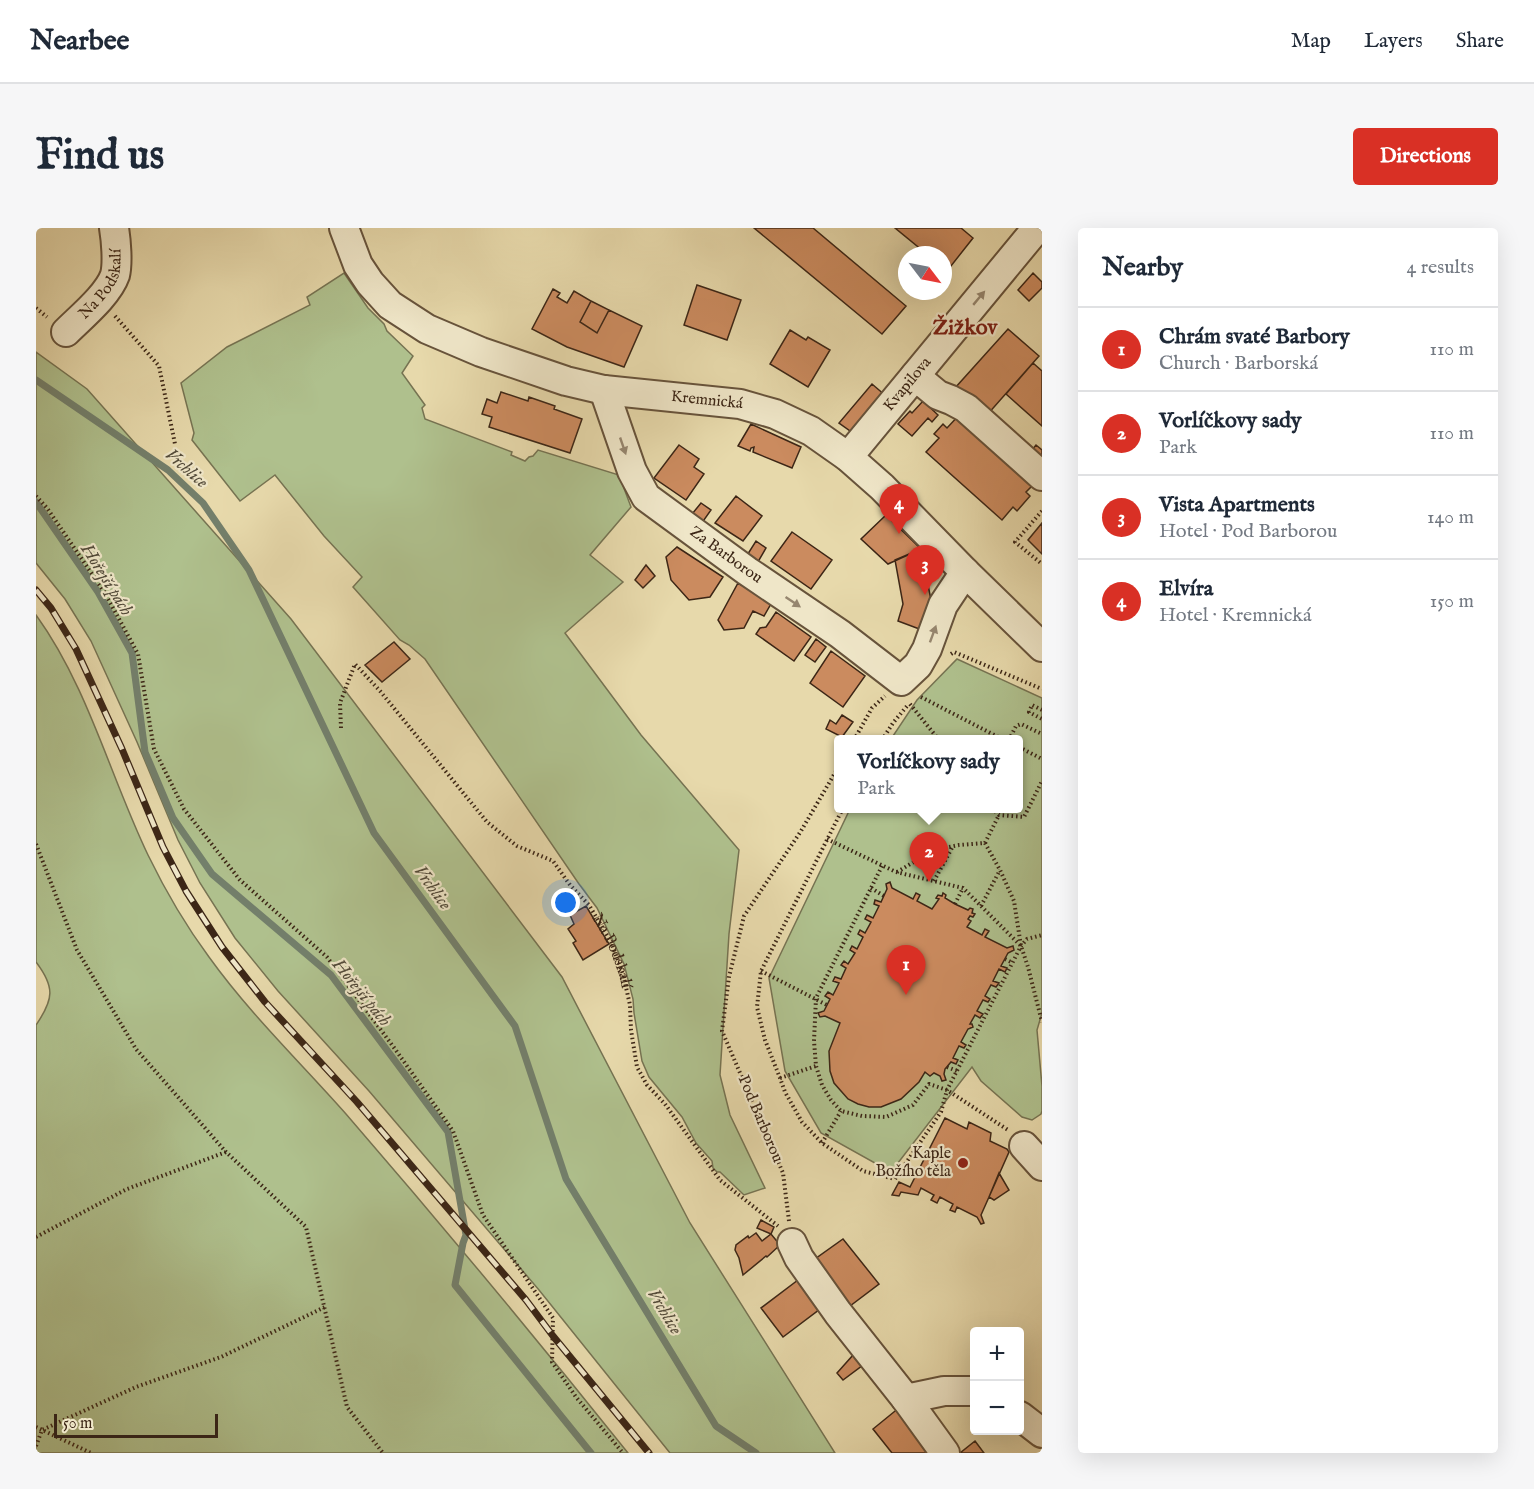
<!DOCTYPE html>
<meta charset="utf-8">
<style>
body{margin:0;font-family:"IM FELL English",serif;background:#f6f6f7;color:#1f2937}
.controls{position:absolute;right:18px;bottom:18px;display:grid;overflow:hidden;border-radius:6px;box-shadow:0 6px 24px #0002}
.controls button{width:54px;height:54px;display:grid;place-items:center;padding:0;border:0;border-bottom:2px solid #e0e1e3;background:#fff;color:#1f2937;font:30px sans-serif}
.compass{position:absolute;left:862px;top:18px;width:54px;height:54px;border-radius:50%;background:#fff;box-shadow:0 6px 24px #0002;rotate:122deg}
.scale{position:absolute;left:18px;bottom:15px;width:164px;box-sizing:border-box;padding-left:6px;border:3px solid #3c2616;border-top:0;font-size:16px;line-height:21px;white-space:nowrap;color:#3c2616;-webkit-text-stroke:4px #efe6c8;paint-order:stroke}
.you{position:absolute;left:530px;top:675px;width:21px;height:21px;margin:-15px;border:4px solid #fff;border-radius:50%;background:#1a73e8;box-shadow:0 0 0 9px #1a73e833}
.badge{display:grid;place-items:center;width:39px;height:39px;border-radius:50%;background:#d93025;color:#fff;font-size:20px;font-weight:700}
.pin{position:absolute;translate:-50% -50px;filter:drop-shadow(0 2px 3px #0008)}
.pin::after{content:'';position:absolute;top:32px;width:21px;height:18px;background:inherit;clip-path:polygon(0 0,100% 0,50% 100%)}
.popup{position:absolute;left:798px;top:507px;width:189px;height:78px;box-sizing:border-box;display:grid;place-content:center;border-radius:6px;background:#fff;filter:drop-shadow(0 2px 4px #0005);font-size:20px;white-space:nowrap;color:#747a83}
.popup b{font-size:22px;color:#1f2937}
.popup::after{content:'';position:absolute;left:50%;top:100%;margin-left:-12px;border:12px solid transparent;border-top-color:#fff}
.list{margin:0;padding:0;list-style:none}
h2{display:flex;justify-content:space-between;align-items:center;height:78px;margin:0;padding:0 24px;font-size:26px}
h2 small{font-size:20px;font-weight:400;color:#747a83}
.list li{display:grid;grid-template-columns:39px 1fr auto;gap:18px;align-items:center;box-sizing:border-box;height:84px;padding:0 24px;border-top:2px solid #e0e1e3}
.list b{display:block;font-size:22px;white-space:nowrap}
.list p{margin:0;font-size:20px;white-space:nowrap;color:#747a83}
.list em{font-size:20px;font-style:normal;color:#747a83}
.map{position:relative;flex:none;width:1006px;height:1225px;overflow:hidden;border-radius:6px}
header{display:flex;align-items:center;gap:36px;box-sizing:border-box;height:84px;padding:0 30px;background:#fff;border-bottom:2px solid #e0e1e3}
header strong{font-size:28px}
nav{display:flex;gap:33px;margin-inline-start:auto;font-size:21px}
.intro{display:flex;align-items:center;justify-content:space-between;box-sizing:border-box;height:144px;padding:0 36px}
h1{margin:0;font-size:42px}
.button{padding:15px 27px;border-radius:6px;background:#d93025;color:#fff;font-size:21px;font-weight:700}
main{display:flex;gap:36px;padding:0 36px}
aside{flex:1;background:#fff;border-radius:6px;box-shadow:0 6px 24px #0002}
.map>svg:first-child{display:block}
.green{fill:#afc08d;stroke:#767352;stroke-width:1.5}
.lines{fill:none;stroke-linecap:round;stroke-linejoin:round}
.stream{stroke:#737f6b;stroke-width:7}
.building{fill:#cb8b5f;stroke:#3c2616;stroke-width:1.5}
.minor-casing{stroke:#67533b;stroke-width:32}
.path{stroke:#3c2616;stroke-width:4;stroke-dasharray:1.5 3;stroke-linecap:butt}
.minor{stroke:#efe6c8;stroke-width:28}
.rail-casing{stroke:#3c2616;stroke-width:7}
.rail{stroke:#efe6c8;stroke-width:4.5;stroke-dasharray:14;stroke-linecap:butt}
.oneway{fill:#96866f}
.poi-dot{fill:#8f2418;stroke:#efe6c8;stroke-width:2}
.labels{text-anchor:middle;dominant-baseline:central;stroke-width:4.5;stroke-linejoin:round;paint-order:stroke}
.street-label{font-size:16px;fill:#3c2616;stroke:#efe6c8}
.poi-label{font-size:16px;fill:#3c2616;stroke:#efe6c8;text-anchor:end}
.water-label{font-size:18px;font-style:italic;fill:#534b3a;stroke:#efe6c8}
.district-label{font-size:22px;font-weight:bold;fill:#7a1f14;stroke:#efe6c8}
</style>
<header>
<strong>Nearbee</strong>
<nav><a>Map</a><a>Layers</a><a>Share</a></nav>
</header>
<div class="intro"><h1>Find us</h1><a class="button">Directions</a></div>
<main>
<div class="map">
<svg width="1006" height="1225" viewBox="0 0 1006 1225">
<rect width="100%" height="100%" fill="#e7d9ab"/>
<filter id="stains"><feTurbulence type="fractalNoise" baseFrequency=".00333" numOctaves="4"/><feColorMatrix values="0 0 0 0 .2 0 0 0 0 .09 0 0 0 0 .02 0 0 0 .5 -.17"/></filter>
<radialGradient id="worn" r=".72"><stop offset=".6" stop-color="#630" stop-opacity="0"/><stop offset="1" stop-color="#630" stop-opacity=".3"/></radialGradient>
<!-- green -->
<path class="green" d="M308,45l24,35 16,16 3,7 26,25 -11,17 23,32 -3,3 3,11 87,33 -1,3 14,6 4,-4 4,-1 5,-6 81,25 12,32 -41,48 33,27 -58,51 76,102 98,115 -10,84 -9,141 10,40 35,73 -21,7 -24,-23h-3l-4,-4 -1,-7 -16,-18 -14,-26 -33,-40 -7,-16 -8,-48 -1,-14 -9,-35 -27,-56 -18,-24 -154,-225 -16,-14 -9,-5 -47,-53 9,-10 -38,-41 -49,-61 -35,26 -48,-61 2,-7 -13,-50 46,-36 83,-42 -3,-8z
M0,124l51,37 204,230 271,358 128,246 145,230h-165l-131,-163 -170,-199 -91,-100 -43,-53 -35,-55 -22,-43 -41,-98 -46,-101 -26,-42 -29,-36z
M0,387c52,72 74,161 112,240 17,35 38,71 61,102 41,57 91,105 137,157 96,111 190,224 282,339h-592v-428c18,-26 19,-38 0,-63z
M921,431l85,39v315l-5,17 5,56v25l-1,3 -9,6 -10,-3 -41,-36 -9,-14 -81,105 -70,-39 -36,-62 -16,-93 81,-169 169,-1v-68l-128,-1 26,-39z"/>
<g class="lines">
<!-- stream -->
<path class="stream" d="M0,152l132,90 35,33 46,67 125,263 141,193 51,153 150,247 40,27
M0,274l62,90 34,61 13,99 28,66 39,56 119,101 117,157 18,103 -3,8 -8,42 136,168"/>
</g>
<!-- building -->
<path class="building" d="M718,0h59l93,78 -24,28z
M859,0h66l12,10 -26,33 -4,-3v-13h-15z
M997,45l9,9v6l-13,13 -11,-11z
M661,57l44,15 -14,40 -43,-15z
M517,61l7,4 -3,4 10,6 7,-12 17,10 -11,21 17,11 12,-23 33,16 -18,41 -57,-20 -35,-18z
M555,73l18,9 -12,23 -17,-11z
M972,101l31,27 -52,59 -32,-27z
M754,102l16,10 2,-3 22,13 -22,37 -38,-23z
M997,135l9,8v55l-36,-32z
M836,156l14,12 -33,37 -14,-10z
M465,164l27,9 1,-4 26,9 -1,3 28,10 -12,34 -81,-26 3,-10 -10,-3 5,-15 10,4z
M887,173l15,14 -6,7 -4,-4 -16,18 -14,-12 12,-13 2,2z
M925,185l76,68 -11,11 4,4 -13,15 -4,-4 -11,13 -76,-68 13,-14 -5,-4 9,-10 4,4z
M715,196l50,23 -9,21 -39,-16 1,-5 -3,1 -1,3 -12,-5z
M643,217l20,14 -5,8 10,7 -18,26 -32,-22z
M1000,217l6,5v11l-15,-5z
M700,268l26,20 -19,25 -28,-18z
M665,275l10,7 -12,17 -11,-8z
M850,287l35,34 -33,15 -27,-25z
M1006,295v31l-14,-14z
M756,304l40,28 -21,29 -40,-28z
M720,313l10,7 -11,19 -11,-7z
M641,319l46,30 -13,20 -21,3 -18,-20 -5,-23z
M885,321l10,51 -9,30 -24,-9 5,-17 -8,-44z
M610,337l9,11 -12,12 -8,-8z
M702,355l34,19 -8,14 -11,-5 -9,17 -20,2 -6,-10z
M740,384l35,25 -17,24 -38,-27 4,-6 6,-1z
M780,411l10,8 -11,15 -10,-7z
M358,414l16,17 -28,23 -17,-17z
M795,423l34,25 -22,31 -33,-24z
M806,487l11,7 -11,15 -16,-8 4,-9 6,4z
M854,654l2,6 21,11 3,-6 4,2 -3,6 15,8 7,-10 -3,-1 2,-3 4,1 1,-3 3,2 -1,3 10,6 13,6 2,-2 3,1 -1,4 3,1 -2,3 -3,-1 -2,3 3,2 -4,6 15,8 3,-6 4,2 -4,6 22,11 6,-2 1,4 -6,3 -7,13 6,2 -2,4 -6,-3 -6,12 6,2 -3,4 -5,-2 -6,11 5,3 -2,3 -5,-2 -6,11 6,3 -3,4 -5,-3 -5,9h2l1,3 -5,2 -7,13 5,3 -2,3 -5,-2 -6,12 5,2 -2,4 -5,-2 -6,7 -1,5 2,6 -4,1 -2,-5 -6,-3 -4,3 -5,-4 -6,10 -18,17 -20,8h-12l-11,-3 -10,-5 -14,-16 -4,-12 -1,-20 11,-28 -15,-7 -5,1 -2,-4 6,-2 6,-12 -5,-3 3,-4 5,3 6,-12 -6,-2 2,-4 6,2 5,-11 -5,-3 3,-4 4,3 7,-11 -5,-3 2,-4 5,3 6,-12 -5,-3 2,-4 5,3 6,-11 -6,-3 2,-4 6,3 6,-12 -5,-2 1,-4 6,2 6,-13 -1,-5z
M550,678l23,38 -26,16 -10,-17 3,-2 -8,-12 6,-5 -4,-9z
M909,890l22,11 2,-7 22,11 -1,8 17,8 2,3 -28,63 3,8 -3,1 -4,-7 -20,-10 -2,5 -5,-2 3,-6 -13,-7 -3,6 -6,-3 3,-5 -13,-7 -3,7 -17,-3 -2,4 -7,-1 7,-13 11,5z
M963,945l10,17 -15,10 -5,-3z
M725,992l13,7 -3,7 -14,-6z
M720,1005l6,8 9,-7 9,11 -13,12 -1,-1 -23,19 -4,-17 -4,-8 1,-5 12,-9 1,2z
M807,1011l36,45 -29,22 -35,-47z
M762,1052l22,29 -37,28 -22,-29z
M818,1126l9,11 -20,15 -6,-7z
M864,1179l33,46h-41l-19,-24z
M939,1213l9,12h-24z"/>
<g class="lines">
<!-- minor casing -->
<g class="minor-casing">
<g id="minor">
<path id="s2" d="M308,0l14,37 12,18 20,22 37,24 54,23 85,29 38,9 136,14 35,10 36,17 37,26 34,30 83,85 77,75"/>
<path id="s3" d="M30,104c15,-15 42,-37 49,-57 3,-12 1,-35 -1,-47"/>
<path d="M879,148l23,19 13,5 15,8 76,68"/>
<path id="s4" d="M568,162l28,81 14,26 101,74 93,63 61,47 17,-16 9,-16 16,-44 22,-33"/>
<path id="s5" d="M812,229l189,-229"/>
<path d="M988,918l18,20"/>
<path d="M756,1015l7,15 39,55 68,86 39,54"/>
<path d="M870,1171l38,-8h30"/>
<path d="M984,1188l22,17"/>
</g>
</g>
<!-- path -->
<g class="path">
<path d="M0,80l11,9"/>
<path d="M79,88l44,50 16,78"/>
<path d="M0,268l11,12 58,85 33,61 16,95 30,60 56,71 87,77 68,92 58,82 30,84 70,103 -1,44 24,35 47,56"/>
<path d="M1006,283l-27,31 27,22"/>
<path d="M915,426l3,-2 88,37"/>
<path d="M885,469l83,43"/>
<path d="M874,476l29,36"/>
<path d="M1006,482l-10,-5 -3,7 13,7"/>
<path id="s1" d="M305,500l-1,-25 15,-39 25,27 107,131 30,24 36,15 17,24 19,20 22,37 12,32 7,31 1,25 6,37 10,18 18,19 55,76 58,46"/>
<path d="M818,512l18,-32 13,-12"/>
<path d="M846,512l11,-17 14,-17"/>
<path d="M973,512l7,-14 5,-2 21,10"/>
<path d="M983,519l23,12"/>
<path d="M807,580l-82,163 -4,36 8,33 15,38 5,14 17,30 20,21 41,28 32,8 46,-67 6,-22 74,-144 6,-7 15,-4"/>
<path d="M956,580l7,7 25,2 18,-36"/>
<path d="M791,611l69,33 67,16 58,58"/>
<path d="M949,615l15,27 14,31 7,45 7,21 14,55"/>
<path d="M949,615l14,-28"/>
<path d="M0,616l41,106 59,99 90,103 80,75 41,180 36,46"/>
<path d="M846,638l-66,132 -2,43 2,25 6,19 9,15 10,11 21,5 24,1 27,-12 16,-21 18,6 61,40"/>
<path d="M861,644l37,-22 25,-5 26,-2"/>
<path d="M898,653l19,-35"/>
<path d="M835,660l13,8"/>
<path d="M919,676l8,-16"/>
<path d="M945,678l19,-36"/>
<path d="M969,731l8,4"/>
<path d="M725,743l66,34"/>
<path d="M911,839l10,4"/>
<path d="M744,850l36,-12"/>
<path d="M786,915l19,-32"/>
<path d="M753,993l-6,-48 -61,-142 7,-54 15,-61 57,-85 38,-65"/>
<path d="M0,1009l91,-48 99,-37"/>
<path d="M0,1199l55,26"/>
<path d="M0,1218l6,-16 94,-43 85,-30 104,-50"/>
</g>
<!-- minor -->
<use href="#minor" class="minor"/>
<!-- rail casing -->
<g class="rail-casing">
<path id="rail" d="M0,362l15,18 25,41 46,100 41,98 23,44 36,56 43,55 92,100 169,198 27,36 96,117"/>
</g>
<!-- rail -->
<use href="#rail" class="rail"/>
</g>
<!-- one-way arrows -->
<defs><path id="oneway-solid" d="M-6-.8H1V-3.2L6.5 0L1 3.2V.8H-6Z" transform="scale(1.5)"/></defs>
<g class="oneway">
<use href="#oneway-solid" transform="translate(943 70) rotate(-50)"/>
<use href="#oneway-solid" transform="translate(587 218) rotate(71)"/>
<use href="#oneway-solid" transform="translate(757 374) rotate(34)"/>
<use href="#oneway-solid" transform="translate(897 406) rotate(-70)"/>
</g>
<!-- markers -->
<circle class="poi-dot" cx="927" cy="935" r="6"/>
<g class="labels">
<!-- street labels -->
<g class="street-label">
<text stroke="none"><textPath href="#s3" startOffset="62">Na Podskalí</textPath></text>
<text stroke="none"><textPath href="#s5" startOffset="94">Kvapilova</textPath></text>
<text stroke="none"><textPath href="#s2" startOffset="426">Kremnická</textPath></text>
<text stroke="none"><textPath href="#s4" startOffset="214">Za Barborou</textPath></text>
<text stroke="none"><textPath href="#s1" startOffset="459">Na Podskalí</textPath></text>
<text transform="translate(724 891) rotate(67)">Pod Barborou</text>
</g>
<!-- poi labels -->
<g class="poi-label">
<text x="915" y="926">Kaple<tspan x="915" dy="18">Božího těla</tspan></text>
</g>
<!-- water labels -->
<g class="water-label">
<text transform="translate(150 241) rotate(41)">Vrchlice</text>
<text transform="translate(70 352) rotate(58)">Hořejší pách</text>
<text transform="translate(396 660) rotate(54)">Vrchlice</text>
<text transform="translate(325 765) rotate(51)">Hořejší pách</text>
<text transform="translate(628 1084) rotate(59)">Vrchlice</text>
</g>
<!-- district labels -->
<g class="district-label">
<text x="929" y="100">Žižkov</text>
</g>
</g>
<rect width="100%" height="100%" filter="url(#stains)"/>
<rect width="100%" height="100%" fill="url(#worn)"/>
</svg>
<div class="controls">
<button>+</button>
<button>−</button>
</div>
<svg class="compass" viewBox="-18 -18 36 36"><path d="M0-13l5 13h-10z" fill="#e53935"/><path d="M0 13l5-13h-10z" fill="#747a83"/></svg>
<div class="scale">50 m</div>
<div class="you"></div>
<div class="pin badge" style="left:870px;top:767px">1</div>
<div class="pin badge" style="left:893px;top:654px">2</div>
<div class="popup"><b>Vorlíčkovy sady</b>Park</div>
<div class="pin badge" style="left:889px;top:367px">3</div>
<div class="pin badge" style="left:863px;top:306px">4</div>
</div>
<aside>
<h2>Nearby<small>4 results</small></h2>
<ul class="list">
<li><span class="badge">1</span><div><b>Chrám svaté Barbory</b><p>Church · Barborská</p></div><em>110 m</em></li>
<li><span class="badge">2</span><div><b>Vorlíčkovy sady</b><p>Park</p></div><em>110 m</em></li>
<li><span class="badge">3</span><div><b>Vista Apartments</b><p>Hotel · Pod Barborou</p></div><em>140 m</em></li>
<li><span class="badge">4</span><div><b>Elvíra</b><p>Hotel · Kremnická</p></div><em>150 m</em></li>
</ul>
</aside>
</main>
